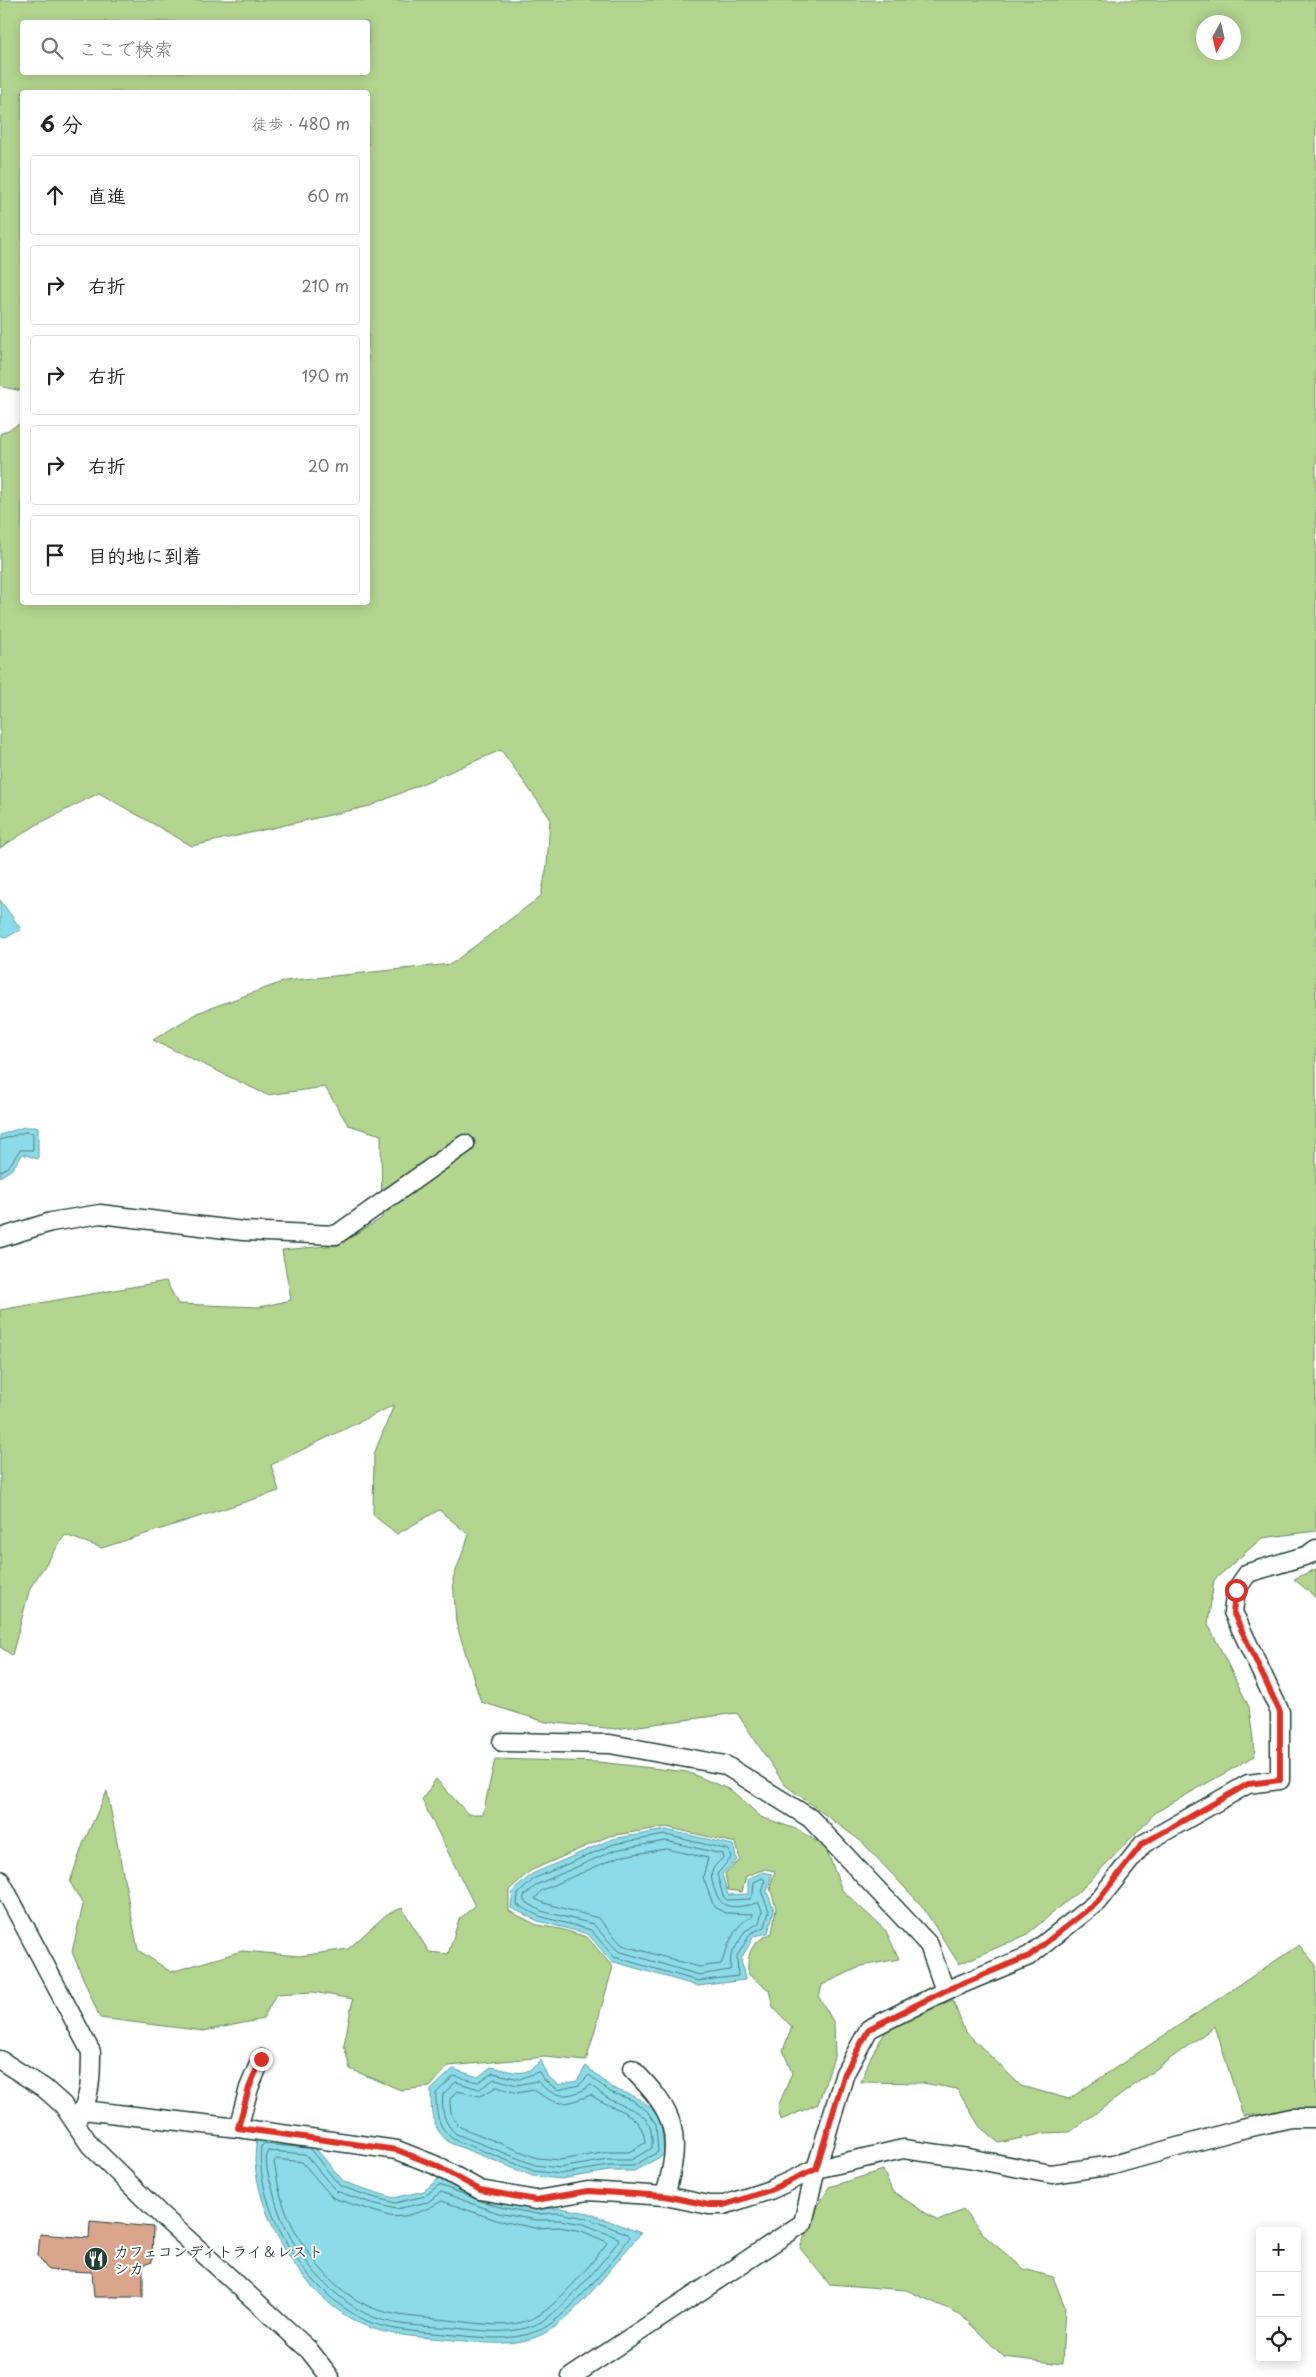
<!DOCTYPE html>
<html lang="ja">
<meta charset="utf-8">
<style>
body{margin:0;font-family:"Playpen Sans","Klee One",sans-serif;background:#f2f2f2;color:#222}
.controls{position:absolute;right:15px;bottom:15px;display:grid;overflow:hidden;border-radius:5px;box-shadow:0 2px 12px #0003}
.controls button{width:45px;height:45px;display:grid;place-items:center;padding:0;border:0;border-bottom:1px solid #e0e0e0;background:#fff;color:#222;font:25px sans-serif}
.compass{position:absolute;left:1196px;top:15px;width:45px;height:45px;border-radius:50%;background:#fff;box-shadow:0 2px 12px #0003;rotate:188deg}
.stop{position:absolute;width:15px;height:15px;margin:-11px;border:4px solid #d93025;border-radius:50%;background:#fff}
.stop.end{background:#d93025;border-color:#fff;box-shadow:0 1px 5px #0008}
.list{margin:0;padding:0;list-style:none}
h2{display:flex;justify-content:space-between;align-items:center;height:65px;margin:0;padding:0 20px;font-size:21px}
h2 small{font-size:16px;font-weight:400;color:#767676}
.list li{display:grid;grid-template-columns:32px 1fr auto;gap:15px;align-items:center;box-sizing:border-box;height:80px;margin:0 10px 10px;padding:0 10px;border:1px solid #e0e0e0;border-radius:5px}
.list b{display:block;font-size:19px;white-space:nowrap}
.list em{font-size:16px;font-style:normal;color:#767676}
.icon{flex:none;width:28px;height:28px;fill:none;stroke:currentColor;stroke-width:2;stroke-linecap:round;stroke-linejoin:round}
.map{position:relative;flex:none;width:1316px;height:2377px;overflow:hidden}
.search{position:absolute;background:#fff;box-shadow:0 2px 12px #0003;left:20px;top:20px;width:350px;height:55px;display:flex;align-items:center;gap:12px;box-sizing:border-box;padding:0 18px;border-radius:5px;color:#767676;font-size:19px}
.panel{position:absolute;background:#fff;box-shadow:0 2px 12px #0003;left:20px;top:90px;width:350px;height:515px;border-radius:5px}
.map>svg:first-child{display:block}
.green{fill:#b3d590;stroke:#698962;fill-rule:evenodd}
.water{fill:#8cdbe8;stroke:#609ca0}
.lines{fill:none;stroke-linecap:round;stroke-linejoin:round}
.shore{stroke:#4b7c7c;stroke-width:1}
.building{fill:#d9a68d;stroke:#1f3d34}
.street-casing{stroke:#1f3d34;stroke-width:21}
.street{stroke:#fff;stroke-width:18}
.route{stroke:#d93025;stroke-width:6}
.labels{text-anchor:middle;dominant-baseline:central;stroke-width:4;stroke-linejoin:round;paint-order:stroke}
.poi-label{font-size:15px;font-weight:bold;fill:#1f3d34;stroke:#fff;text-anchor:start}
</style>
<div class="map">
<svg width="1316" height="2377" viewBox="0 0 1316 2377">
<rect width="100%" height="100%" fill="#fff"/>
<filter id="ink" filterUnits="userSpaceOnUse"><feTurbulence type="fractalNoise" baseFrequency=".02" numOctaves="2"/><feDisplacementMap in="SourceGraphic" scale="10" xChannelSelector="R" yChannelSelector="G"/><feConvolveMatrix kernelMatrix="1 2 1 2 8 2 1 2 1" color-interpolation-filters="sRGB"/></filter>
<g filter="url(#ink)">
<!-- green -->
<path class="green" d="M0,0h1316v1531l-54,7 -48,42 -6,44 41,83 6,49 -99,56 -72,75 -58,48 -67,29 -37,-58 -60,-64 -77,-57 -48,-72 -121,16 -70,-7 -65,-20 -25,-79 -3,-44 16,-44 -30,-25 -42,24 -24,-19 1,-61 20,-49 -123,60 8,26 -177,57 -37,-13 -35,53 -18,67 -12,-8v-337l166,-29 12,23 82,3 31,-7 -9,-50 56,-5 44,-27 -1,-83 -33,-10 -23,-38 -58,8 -114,-55 44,-27 88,-32 166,-17 90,-68 6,-31 3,-47 -49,-68 -131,56 -178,40 -93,-53 -61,31 -38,24v-414l22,-11v179h346v-510h-346v299l-19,-4 -3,-3v-287l3,-7 -3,-3zM22,22h346v50h-346zM1204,22h30v30h-30z
M1316,1569v29l-22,-19z
M495,1759l104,3 88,10 44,18 30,27 35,12 29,17 17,44 44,41 13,28 -37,7 -40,19 -3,12 15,26 1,31 -17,50 -37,16 -3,-13 14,-34 -9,-23 9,-23 -19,-20 -4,-17 -21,-16c-1,-23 4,-32 24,-41l4,-25 -6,-21 5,-16 -10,-2 -19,7 -4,16 -14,-2 -3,-17 15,-13 -4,-17 -70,-16 -57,9 -79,35 -21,19v21l28,14 23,4 27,8 26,30 -27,94 -41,-4 -96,9 -19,21 -29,3 -51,-21 -6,-24 9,-46 -40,-7 -37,2 -13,25 -59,12 -104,-13 -28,-66 11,-47 -13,-23 13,-38 24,-53 31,159 33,22 71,-21 58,5 48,-7 39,-35 15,-6 27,44 19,2 11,-35 16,-13 -53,-106 14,-21 32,35h15z
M1299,1945l17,20v143l-73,8 -28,-90 -145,106 -25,1 -46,10 -19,-16 -23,-38 -34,-6 -62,-1 10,-26 18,-30 64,-26 11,30 57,56 48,13z
M883,2170l9,21 46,30 25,-11 24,28 37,31 29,8 12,30 -3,57 -58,-7 -44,-43 -54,-24 -77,-6 -29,-36 14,-35 15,-26z"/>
<!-- water -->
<path class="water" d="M0,900l21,29 -15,9 -6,-4z
M24,1127h14v32l-15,-5 -11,15 -12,8v-42z
M666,1830l67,15 4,15 -15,14 6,21 20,-1v-15l15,-7 9,2 -5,18 7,18 -6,23 -14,3 -13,23 4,21 -47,6 -87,-25 -23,-27 -50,-13 -27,-13 2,-17 19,-17 80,-35z
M541,2060l6,16 12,9 18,-4 9,-15 26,22 22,8 17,11 10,15 3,33 -30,16h-25l-48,8 -28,-3 -83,-33c-19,-15 -19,-30 -19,-53l22,-21 25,8 13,-10c24,4 32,13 50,-7z
M257,2139l55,5 32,38 27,9 23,7 30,-7 14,-12 63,23 37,7 22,-1 28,5 53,20c-23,26 -66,84 -94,99 -29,16 -62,11 -93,8 -27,-3 -57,-3 -83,-12 -61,-21 -112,-104 -116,-167 0,-7 1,-15 2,-22z"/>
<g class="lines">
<!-- shore -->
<path class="shore" d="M0,1140l25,-8 8,1v17h-13l-11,16 -9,6
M666,1835l63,15 2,8 -14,16 6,22 4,4 23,-1 3,-5 1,-12 8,-4 3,2 -3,13 7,18 -4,16 -14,6 -14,23 1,20 -40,5 -84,-24 -23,-27 -52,-14 -22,-11 1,-11 17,-16 79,-34z
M666,1841l56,13 1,4c-10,9 -14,13 -10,27 7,22 13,24 36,20 5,0 5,-3 10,-2l3,8 -3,12 -14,8 -14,24 -1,15 -31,5 -81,-24 -25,-27 -52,-13 -17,-10v-5l14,-12 77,-34z
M666,1849l42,9 -5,19 11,30 11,6 28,1 -1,3c-19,7 -24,31 -31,47l-22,3 -77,-22 -24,-27 -54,-15 -9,-4 7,-9 76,-33z
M539,2072l5,8 14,10 21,-5 10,-10 21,17 22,8 15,11 9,13 2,28 -25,14h-24l-49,8 -26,-3 -81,-32c-16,-12 -17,-27 -17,-46l18,-17 24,6 15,-9 26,6z
M495,2079l22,6 20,-4c14,14 25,18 44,10 4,-1 6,-5 10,-6 5,4 10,9 15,12 26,16 48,11 46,51l-21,12h-23l-48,8 -25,-3 -79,-31c-12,-10 -15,-25 -13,-40l13,-12 23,7z
M497,2087l20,6 17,-3c26,18 29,15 57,5 22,16 52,16 54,48l-16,9h-21l-48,8 -23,-2 -77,-31c-9,-7 -10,-17 -10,-28l7,-8 23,5z
M269,2151l36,3 31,37 32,11 28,7 32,-7 13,-10 57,21 38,7h23l25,4 34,14 1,2c-14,20 -58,72 -78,82 -27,14 -57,9 -85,6 -27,-2 -58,-1 -83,-11 -47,-20 -90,-76 -100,-126 -3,-11 -11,-31 -4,-40z
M277,2159l25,3 31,36 56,18c18,3 39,-7 53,-15l54,19 39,8 24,-1 23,4 23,10 2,2c-15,20 -47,59 -68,72 -24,15 -55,9 -82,6 -26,-3 -54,-3 -79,-11 -45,-15 -80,-64 -95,-107 -5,-13 -6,-28 -9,-41z
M477,2199l-38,-14 -14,11 -30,7 -26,-7 -29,-10 -31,-38 -45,-4 -3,2c-6,66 49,153 111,177 25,9 56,9 82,12 31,3 62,7 90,-7 22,-11 71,-69 86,-91l-2,-3 -42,-16 -27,-5 -22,1 -37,-7 -22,-7"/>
</g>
<!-- building -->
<path class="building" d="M90,2221l63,6 -1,35 -9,3v32h-49l-2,-25 -44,-2 -10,-14 2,-22 49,4z"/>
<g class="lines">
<!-- street casing -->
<g class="street-casing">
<path id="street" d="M0,1238l51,-16 49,-8 143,17 93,4 129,-91
M502,1742l108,2 115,21 85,53 119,127 16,46
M0,1880l91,172c0,23 0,48 -14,67
M0,2060l44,28 19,17 27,40 71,70 148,135 21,27
M632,2069c45,45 50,66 33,127
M83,2110l155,18 159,22 38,15 45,25 56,10 52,-9 77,5 44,9h15l46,-15 46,-21 87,-20 65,9 83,16 62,-9 125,-35 53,-12h25
M238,2128l11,-40 12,-29
M571,2377l232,-154 13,-54 29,-96 24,-44 76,-38 84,-35 68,-54 46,-58 105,-60 32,-4v-68l-47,-100 3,-22 12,-17 60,-18 8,-6"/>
</g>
<!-- street -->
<use href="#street" class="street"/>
</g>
</g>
<g class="lines" filter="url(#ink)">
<!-- route -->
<path class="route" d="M261,2059l-12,29 -11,40 159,22 38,15 45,25 56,10 52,-9 77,5 44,9h15l46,-15 46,-21 29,-96 24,-44 75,-38 85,-35 68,-54 45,-58 106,-60 32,-4v-68l-47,-100 3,-22"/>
</g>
<!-- icons -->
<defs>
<g id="restaurant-disc" transform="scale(1.25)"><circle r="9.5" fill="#1f3d34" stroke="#fff"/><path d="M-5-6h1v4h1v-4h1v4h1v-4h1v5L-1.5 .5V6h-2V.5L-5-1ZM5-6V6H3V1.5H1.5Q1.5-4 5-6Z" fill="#fff"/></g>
</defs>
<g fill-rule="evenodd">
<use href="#restaurant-disc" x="96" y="2259"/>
</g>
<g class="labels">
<!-- poi labels -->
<g class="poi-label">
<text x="114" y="2250">カフェコンディトライ＆レスト<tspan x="114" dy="17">シカ</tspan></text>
</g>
</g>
</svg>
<div class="controls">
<button>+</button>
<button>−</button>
<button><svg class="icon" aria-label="locate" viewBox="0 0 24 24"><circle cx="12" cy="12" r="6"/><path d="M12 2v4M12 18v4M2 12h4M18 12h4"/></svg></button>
</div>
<svg class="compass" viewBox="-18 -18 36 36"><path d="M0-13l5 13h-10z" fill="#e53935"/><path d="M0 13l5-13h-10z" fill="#767676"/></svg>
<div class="stop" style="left:1236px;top:1590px"></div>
<div class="stop end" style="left:261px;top:2059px"></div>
<div class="search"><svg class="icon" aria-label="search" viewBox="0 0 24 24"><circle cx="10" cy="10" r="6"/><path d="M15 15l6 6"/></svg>ここで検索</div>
<section class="panel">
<h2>6 分<small>徒歩 · 480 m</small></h2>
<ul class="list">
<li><svg class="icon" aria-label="ahead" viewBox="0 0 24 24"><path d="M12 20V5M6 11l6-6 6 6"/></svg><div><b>直進</b></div><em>60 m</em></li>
<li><svg class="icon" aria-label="right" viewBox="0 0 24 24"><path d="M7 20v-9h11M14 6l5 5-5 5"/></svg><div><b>右折</b></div><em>210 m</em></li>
<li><svg class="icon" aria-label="right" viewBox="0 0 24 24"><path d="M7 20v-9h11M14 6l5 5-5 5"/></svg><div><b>右折</b></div><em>190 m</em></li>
<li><svg class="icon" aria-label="right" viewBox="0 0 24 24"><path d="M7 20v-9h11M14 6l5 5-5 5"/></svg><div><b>右折</b></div><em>20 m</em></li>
<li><svg class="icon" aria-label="arrive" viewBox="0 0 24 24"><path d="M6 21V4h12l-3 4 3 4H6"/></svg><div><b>目的地に到着</b></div></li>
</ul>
</section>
</div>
